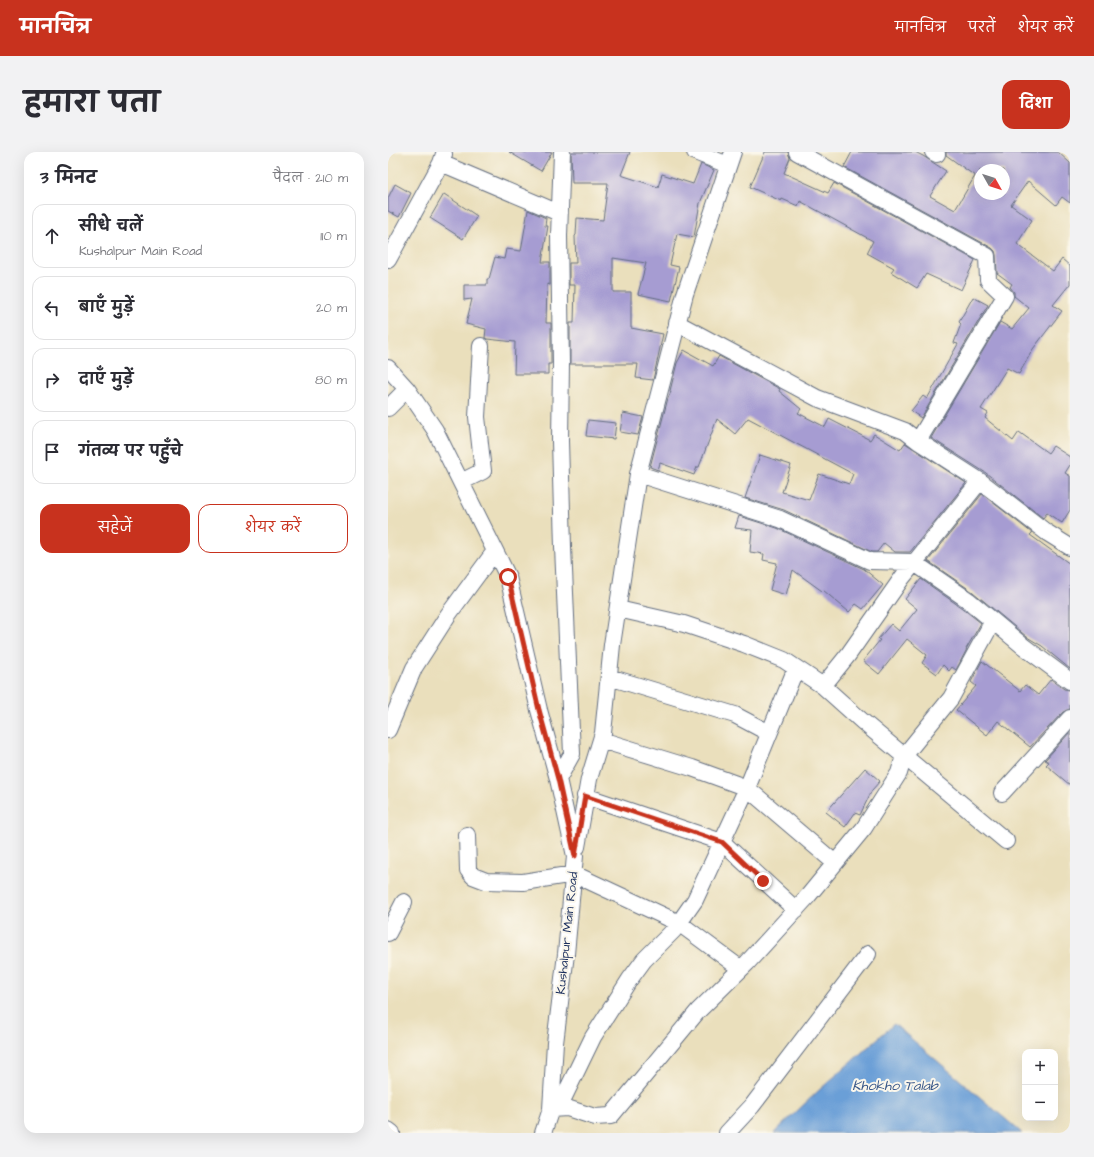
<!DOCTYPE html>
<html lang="hi">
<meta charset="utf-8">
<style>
body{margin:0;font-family:"Architects Daughter","Playpen Sans Deva",sans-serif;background:#f2f2f3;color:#2b2b33}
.controls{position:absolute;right:12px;bottom:12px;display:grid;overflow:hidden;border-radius:8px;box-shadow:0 4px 16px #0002}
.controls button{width:36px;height:36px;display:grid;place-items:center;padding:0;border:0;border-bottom:1px solid #e1e1e2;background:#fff;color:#2b2b33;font:20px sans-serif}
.compass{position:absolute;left:586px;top:12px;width:36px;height:36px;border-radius:50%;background:#fff;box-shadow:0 4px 16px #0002;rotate:129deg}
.stop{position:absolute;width:12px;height:12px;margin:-9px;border:3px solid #c8321e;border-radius:50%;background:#fff}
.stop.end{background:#c8321e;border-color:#fff;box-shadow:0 1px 4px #0008}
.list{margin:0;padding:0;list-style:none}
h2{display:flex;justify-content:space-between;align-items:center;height:52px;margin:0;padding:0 16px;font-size:17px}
h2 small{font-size:13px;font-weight:400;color:#7c7c81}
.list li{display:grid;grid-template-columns:26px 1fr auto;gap:12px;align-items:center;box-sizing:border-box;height:64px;margin:0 8px 8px;padding:0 8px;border:1px solid #e1e1e2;border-radius:12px}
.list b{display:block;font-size:15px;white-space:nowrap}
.list p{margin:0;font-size:13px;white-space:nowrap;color:#7c7c81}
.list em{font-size:13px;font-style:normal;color:#7c7c81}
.actions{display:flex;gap:8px;padding:12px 16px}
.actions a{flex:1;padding:9px 0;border:1px solid #c8321e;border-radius:12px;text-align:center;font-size:14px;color:#c8321e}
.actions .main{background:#c8321e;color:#fff}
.icon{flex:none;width:22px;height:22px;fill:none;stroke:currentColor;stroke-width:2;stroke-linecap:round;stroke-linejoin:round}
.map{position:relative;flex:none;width:682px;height:981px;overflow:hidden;border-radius:12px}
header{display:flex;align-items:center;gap:24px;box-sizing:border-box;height:56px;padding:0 20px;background:#c8321e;color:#fff}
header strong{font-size:19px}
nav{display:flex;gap:22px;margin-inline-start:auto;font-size:14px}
.intro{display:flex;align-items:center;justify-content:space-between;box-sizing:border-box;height:96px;padding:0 24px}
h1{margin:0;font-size:28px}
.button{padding:10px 18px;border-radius:12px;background:#c8321e;color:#fff;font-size:14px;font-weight:700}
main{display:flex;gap:24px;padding:0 24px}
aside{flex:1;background:#fff;border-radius:12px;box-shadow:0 4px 16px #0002}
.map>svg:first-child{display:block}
.water{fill:#6a9fd7;stroke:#42679a}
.building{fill:#a69cd2;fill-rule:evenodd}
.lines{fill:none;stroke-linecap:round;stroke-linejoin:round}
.street-casing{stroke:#636d7f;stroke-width:18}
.street{stroke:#fff;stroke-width:16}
.route{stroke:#c8321e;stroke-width:5}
.labels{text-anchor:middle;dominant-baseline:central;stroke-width:4;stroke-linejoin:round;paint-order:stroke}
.street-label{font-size:13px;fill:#1b2f5e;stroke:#fbf7ec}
.water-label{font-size:14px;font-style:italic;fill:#375688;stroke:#fbf7ec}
</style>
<header>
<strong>मानचित्र</strong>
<nav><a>मानचित्र</a><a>परतें</a><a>शेयर करें</a></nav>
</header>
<div class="intro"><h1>हमारा पता</h1><a class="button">दिशा</a></div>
<main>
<aside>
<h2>3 मिनट<small>पैदल · 210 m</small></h2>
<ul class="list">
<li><svg class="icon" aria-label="ahead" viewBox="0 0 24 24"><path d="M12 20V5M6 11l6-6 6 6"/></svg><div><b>सीधे चलें</b><p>Kushalpur Main Road</p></div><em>110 m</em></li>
<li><svg class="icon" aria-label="left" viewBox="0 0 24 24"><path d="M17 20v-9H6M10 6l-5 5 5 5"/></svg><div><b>बाएँ मुड़ें</b></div><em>20 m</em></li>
<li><svg class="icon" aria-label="right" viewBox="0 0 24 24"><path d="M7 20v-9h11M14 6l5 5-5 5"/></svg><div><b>दाएँ मुड़ें</b></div><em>80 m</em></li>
<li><svg class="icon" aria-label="arrive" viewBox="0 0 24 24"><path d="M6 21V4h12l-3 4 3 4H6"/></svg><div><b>गंतव्य पर पहुँचे</b></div></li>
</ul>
<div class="actions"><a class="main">सहेजें</a><a>शेयर करें</a></div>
</aside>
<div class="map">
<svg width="682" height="981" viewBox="0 0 682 981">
<rect width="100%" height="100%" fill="#fbf7ec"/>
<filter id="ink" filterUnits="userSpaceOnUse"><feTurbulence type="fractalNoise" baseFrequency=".025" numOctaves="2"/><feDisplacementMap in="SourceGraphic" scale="8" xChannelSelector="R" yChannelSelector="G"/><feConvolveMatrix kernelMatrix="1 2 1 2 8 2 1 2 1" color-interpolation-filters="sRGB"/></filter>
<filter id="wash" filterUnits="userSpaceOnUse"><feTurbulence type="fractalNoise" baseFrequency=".012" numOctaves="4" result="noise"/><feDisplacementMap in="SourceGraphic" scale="16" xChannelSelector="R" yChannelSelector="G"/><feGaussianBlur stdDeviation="0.9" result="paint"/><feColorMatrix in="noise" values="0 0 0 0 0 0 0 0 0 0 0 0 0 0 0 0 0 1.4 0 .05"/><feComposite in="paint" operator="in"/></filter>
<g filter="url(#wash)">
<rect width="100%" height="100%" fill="#eadfbc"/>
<!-- water -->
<path class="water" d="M506,872l128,109h-248l43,-41z"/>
<g id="blocks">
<!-- building -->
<path class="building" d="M121,0h43l-11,19z
M183,0h59l-9,23 37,12 4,-13 31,10 8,-20 13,6 -14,33 -6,34 -17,-3 -7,31 9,2 -8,34 -33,-7 8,-31 -33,-5v34h18v36l32,6 -10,46 -17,-2 2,-14h-68v-41h4l1,-38h-6v-22h7l-1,-27 1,-1 1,-17 26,2 5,-37h-36z
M377,0h23l2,6 -6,15 44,20 6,-10 141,77 -14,30 -35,-16 -9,14 -26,-16 3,-4 -27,-15 6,-12 -73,-40 -2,5 -16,-7 -1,2 -31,-14z
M464,0h63l8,4 23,15 -16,25 25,14 20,-34 -29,-21v-3h112l12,11v40l-8,-6 -6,8 -28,-24 -17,24 21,15 -15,24 36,27 9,-12 8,7v18l-17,21 9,6 -29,38 -14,25 -12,-6 -26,41 7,4 -3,5 28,23 6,-9 29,21 5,-7 17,11v8l-5,8 5,3v34l-8,13 -15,-10 -4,5 -57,-45 -55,-35 69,-116 12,7 17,-21 -15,-12v-4l-4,-5 2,-3 -15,-11 -1,-18 -1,-4 -3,-3 -148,-81zM592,18h24v24h-24z
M7,32l16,9 -12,24 -11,-6v-13z
M56,42l33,22 -14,23 -33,-21z
M140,58l18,8 -1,8h3l-6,36h8v23l-3,-1 -1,39h5v41h-3v10h-34l1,-32 -28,-3 -2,-1 1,-9 -20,-5 6,-25 -8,1v-15h23v-6h2l6,-22 9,2 2,-10 15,2z
M585,145l15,8 -67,113 -10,-7 12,-15 4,3 31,-55 -4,-1 7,-19 -2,-2z
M296,198l29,16 6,-10 61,33 -1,2 22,18 -3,4 27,14 4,-8 41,21 4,-6 26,16 5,-7 61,40 -56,69h-15l-11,-9 -7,9h-5l-88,-42 -39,-12 15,-43 31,10 -9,27 27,8 10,-26 30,10 4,-10 -105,-56 -13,16 -18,-15 -18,48h-2l-3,8 -34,-12 -2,7 -8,-3 18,-69 3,-6 -1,-1 7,-28z
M235,261l20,4 -5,18 -18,-3z
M200,268l28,3 -2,16 -28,-3z
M594,342l50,39 -2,2 40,29v105l-28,-23 -15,-9 -54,-45 -45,-31z
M351,364l38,12 87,41 19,16 -20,24 -7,-5 -7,8 -26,-22 -1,1 -29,-21 -7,25 -16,-5 7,-27 -14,-3 1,-6 -14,-2 2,-22 -17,-2z
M533,427l41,29 19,15 -15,26h1l-11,21 -4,-3 -3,4 -6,-6 -6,9 -15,-11 5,-8 -20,-16 -28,35 -16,-13 17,-21 -2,-1 13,-15 8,7 18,-22 -12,-10z
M594,509l38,30 5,-6 13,10 13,-16 13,10 6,1v19l-7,3 -33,35 -32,-26 -11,14 -31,-25 20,-24 -5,-4z
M682,580v53l-24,-20 3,-3 -4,-2z
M477,616l15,13 -8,9 -12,25 -5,-2 -10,14 -19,-15z"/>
</g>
</g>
<g filter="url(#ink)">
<use href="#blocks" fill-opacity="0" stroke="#636d7f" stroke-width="1"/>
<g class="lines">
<!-- street casing -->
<g class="street-casing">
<path id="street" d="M307,0l33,13
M409,0l190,104 1,24 17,16 -87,145
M545,0l4,2
M53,11l118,50
M0,108l53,-97 3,-9
M289,171l140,75 88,33 13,10 62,40 66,51 24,15
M0,216l19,21 28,41 73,147 31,133 19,69 17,77 -9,98 -11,89 -4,66 -8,24
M0,256l19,-19
M250,322l142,45 90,42 43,1 55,38 55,46 47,35
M73,330l22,-11 -6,-54 4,-71
M230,457l66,15 60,20 40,16 39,26 39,35 144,120
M221,525l126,38 34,18
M435,534l25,-31 54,-77 78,-97
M0,578l26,-62 34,-53 47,-64
M213,588l91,28 55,20 88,75
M170,627l14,-25 -9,-207 -3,-106 1,-78 -2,-127 3,-84
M614,641l68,-75
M197,644l137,46 74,68
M79,683l1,35 5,6 13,5 37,1 51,-8 105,49 62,46
M189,695l12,-68 14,-46 9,-88 26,-171 47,-180 48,-142
M0,781l16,-31
M163,957l16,-1 28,9 16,-1 87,-105 49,-48 61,-67 56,-68 35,-55 5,-17 47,-58 42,-77
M163,957l12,-10 30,-62 37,-58 14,-19 30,-30 21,-30 52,-112 49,-120
M0,978l4,3
M339,981l25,-27 116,-152"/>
</g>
<!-- street -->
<use href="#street" class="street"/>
</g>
</g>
<g class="lines" filter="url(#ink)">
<!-- route -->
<path class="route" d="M120,425l31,133 19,69 17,77 10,-60 137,46 41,39"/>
</g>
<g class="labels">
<!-- street labels -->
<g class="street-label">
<text transform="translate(179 781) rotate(-84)">Kushalpur Main Road</text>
</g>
<!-- water labels -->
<g class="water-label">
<text x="507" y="934">Khokho Talab</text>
</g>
</g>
</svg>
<div class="controls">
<button>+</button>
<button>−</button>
</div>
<svg class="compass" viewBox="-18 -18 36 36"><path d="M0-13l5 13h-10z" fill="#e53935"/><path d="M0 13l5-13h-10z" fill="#7c7c81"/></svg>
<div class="stop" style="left:120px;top:425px"></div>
<div class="stop end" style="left:375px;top:729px"></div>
</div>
</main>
